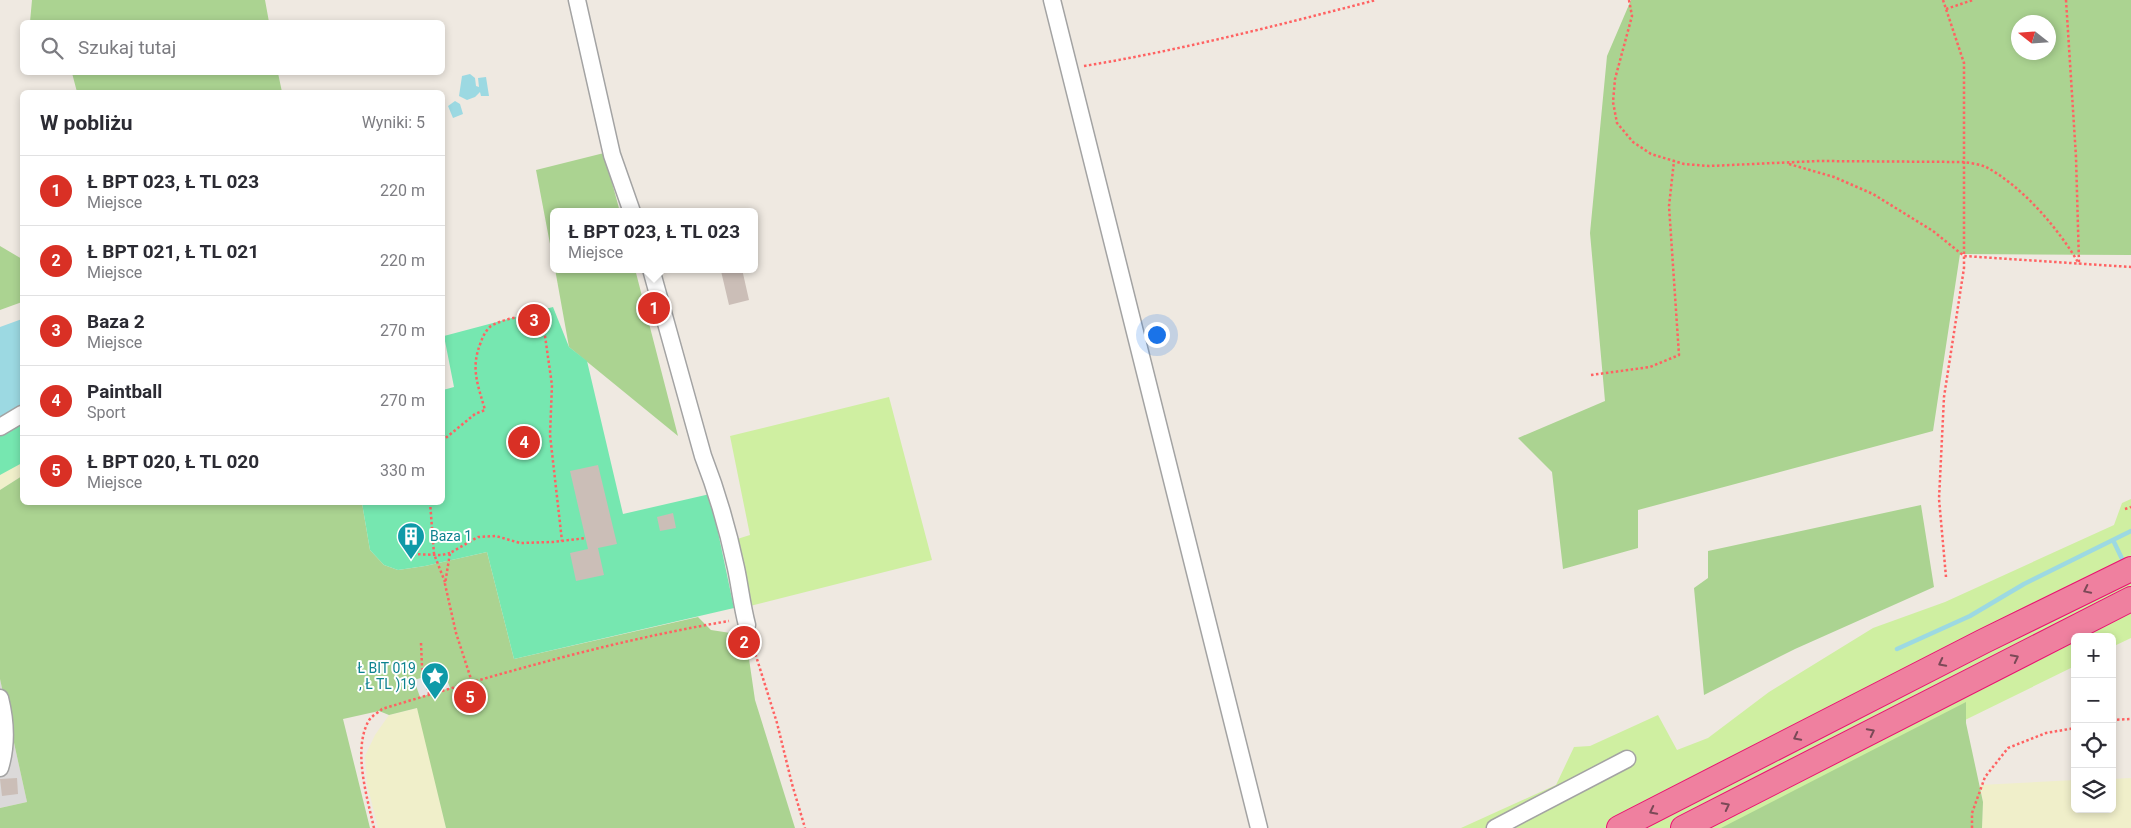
<!DOCTYPE html>
<html lang="pl">
<meta charset="utf-8">
<style>
body{margin:0;font-family:Roboto,sans-serif;background:#f7f7f7;color:#2b2b33}
.controls{position:absolute;right:15px;bottom:15px;display:grid;overflow:hidden;border-radius:8px;box-shadow:0 2px 8px #0003}
.controls button{width:45px;height:45px;display:grid;place-items:center;padding:0;border:0;border-bottom:1px solid #e1e1e2;background:#fff;color:#2b2b33;font:25px sans-serif}
.compass{position:absolute;left:2011px;top:15px;width:45px;height:45px;border-radius:50%;background:#fff;box-shadow:0 2px 8px #0003;rotate:287deg}
.you{position:absolute;left:1156px;top:334px;width:18px;height:18px;margin:-12px;border:4px solid #fff;border-radius:50%;background:#1a73e8;box-shadow:0 0 0 8px #1a73e833}
.badge{display:grid;place-items:center;width:32px;height:32px;border-radius:50%;background:#d93025;color:#fff;font-size:16px;font-weight:700}
.pin{position:absolute;translate:-50% -50%;border:2px solid #fff;box-shadow:0 1px 5px #0006}
.popup{position:absolute;left:550px;top:208px;width:208px;height:65px;box-sizing:border-box;display:grid;place-content:center;border-radius:8px;background:#fff;filter:drop-shadow(0 1px 4px #0005);font-size:16px;white-space:nowrap;color:#7c7c81}
.popup b{font-size:19px;color:#2b2b33}
.popup::after{content:'';position:absolute;left:50%;top:100%;margin-left:-10px;border:10px solid transparent;border-top-color:#fff}
.list{margin:0;padding:0;list-style:none}
h2{display:flex;justify-content:space-between;align-items:center;height:65px;margin:0;padding:0 20px;font-size:21px}
h2 small{font-size:16px;font-weight:400;color:#7c7c81}
.list li{display:grid;grid-template-columns:32px 1fr auto;gap:15px;align-items:center;box-sizing:border-box;height:70px;padding:0 20px;border-top:1px solid #e1e1e2}
.list b{display:block;font-size:19px;white-space:nowrap}
.list p{margin:0;font-size:16px;white-space:nowrap;color:#7c7c81}
.list em{font-size:16px;font-style:normal;color:#7c7c81}
.icon{flex:none;width:28px;height:28px;fill:none;stroke:currentColor;stroke-width:2;stroke-linecap:round;stroke-linejoin:round}
.map{position:relative;flex:none;width:2131px;height:828px;overflow:hidden}
.search{position:absolute;background:#fff;box-shadow:0 2px 8px #0003;left:20px;top:20px;width:425px;height:55px;display:flex;align-items:center;gap:12px;box-sizing:border-box;padding:0 18px;border-radius:8px;color:#7c7c81;font-size:19px}
.panel{position:absolute;background:#fff;box-shadow:0 2px 8px #0003;left:20px;top:90px;width:425px;height:415px;border-radius:8px}
.map>svg:first-child{display:block}
.residential{fill:#dbd9d9}
.farmland{fill:#f0efca}
.grass{fill:#cfefa1}
.forest{fill:#abd391;fill-rule:evenodd}
.pitch{fill:#76e7b0}
.parking{fill:#e4e4e4}
.water{fill:#9cd9e2}
.lines{fill:none;stroke-linecap:round;stroke-linejoin:round}
.stream{stroke:#9cd9e2;stroke-width:4.5}
.building{fill:#cbbeb7}
.minor-casing{stroke:#a3a3a3;stroke-width:19}
.highway-casing{stroke:#e91271;stroke-width:26}
.path{stroke:#ff6262;stroke-width:2.5;stroke-dasharray:2.5 2.5;stroke-linecap:butt}
.minor{stroke:#fff;stroke-width:16}
.highway{stroke:#ef809f;stroke-width:24}
.oneway{stroke:#7b4957}
.labels{text-anchor:middle;dominant-baseline:central;stroke-width:4;stroke-linejoin:round;paint-order:stroke}
.culture-label{font-size:14px;fill:#0d838f;stroke:#fff;text-anchor:start}
</style>
<div class="map">
<svg width="2131" height="828" viewBox="0 0 2131 828">
<rect width="100%" height="100%" fill="#efe9e1"/>
<!-- residential -->
<path class="residential" d="M0,679l27,123 -27,6z"/>
<!-- farmland -->
<path class="farmland" d="M22,422v54l-22,14v-56z
M418,708l28,120h-68l-11,-44 -2,-28 10,-21 14,-20z
M2131,778v50h-149l1,-26 -3,-17 95,-5v29h37v-30z"/>
<!-- grass -->
<path class="grass" d="M889,397l43,163 -182,46 -16,-66 16,-5 -20,-99z
M2131,499v139l-19,9v-10h-37v29l-112,55 -180,107h-322l95,-43 18,-38 16,-1 68,-31 19,35 31,-12 61,-46 104,-64 72,-26 169,-77 8,-22z"/>
<!-- forest -->
<path class="forest" d="M32,0h233l4,22h-239z
M1631,0h500v255l-171,-1 -27,177 -295,79v38l-75,21 -11,-97 -34,-34 87,-37 -15,-168 17,-177zM2018,22h30v30h-30z
M72,73h206l4,19h-205z
M604,153l16,59h-66v53l-18,-95z
M0,246l22,13v43l-22,8z
M555,269h80l43,167 -109,-89z
M22,476v26l340,1 8,47 14,15 14,5 27,-4 62,-14 27,107 184,-42 13,13 26,4 11,18 7,48 40,128h-349l-29,-120 -28,7 -10,-4 -36,8 27,109h-370v-20l27,-6 -27,-123v-189z
M1921,505l13,82 -139,62 -91,46 -10,-107 14,-10v-27z
M1966,702v21l17,79 -1,26h-261z"/>
<!-- pitch -->
<path class="pitch" d="M553,307l16,40 18,14 36,153 87,-20 24,114 -220,51 -27,-107 -62,14 -27,4 -14,-5 -14,-15 -8,-47 80,-1 1,-112 11,-3 -10,-51z
M22,422v41l-22,12v-41z"/>
<!-- parking -->
<path class="parking" d="M444,671l6,17 -30,9 -6,-17z"/>
<!-- water -->
<path class="water" d="M470,74l5,4 1,8 3,1 -1,-9 8,-1 3,19h-8l-1,-4 -5,5 -8,3 -8,-4 3,-20z
M455,101l5,3 3,10 -10,4 -5,-12z
M22,319v88l-22,12v-92z"/>
<g class="lines">
<!-- stream -->
<path class="stream" d="M2113,540l12,25
M1897,649l73,-33 54,-32 107,-53"/>
</g>
<!-- building -->
<path class="building" d="M729,269h13l7,31 -20,5 -8,-34z
M598,465l19,79 -19,4 6,27 -28,6 -6,-28 18,-4 -18,-78z
M673,513l3,15 -16,3 -3,-14z
M17,778l1,16 -16,2 -2,-17z"/>
<g class="lines">
<!-- minor casing -->
<g class="minor-casing">
<path id="minor" d="M577,0l35,155 20,57
M1052,0l207,828
M651,269l52,187c14,36 25,74 33,112 4,19 6,38 11,57
M0,427l22,-13
M0,698c6,24 7,47 0,70
M1495,828l132,-69"/>
</g>
<!-- highway casing -->
<g class="highway-casing">
<path id="highway" d="M1619,828l365,-187 147,-72
M1683,828l448,-229"/>
</g>
<!-- path -->
<path class="path" d="M1629,0l3,16 -17,63 -2,23 4,21 16,19 18,12 33,10 25,2 109,-5 145,1c7,1 16,2 23,5 36,19 73,62 93,97
M1943,0l21,63v205l-20,129 -5,102 7,78
M2066,0l10,157 3,106
M1946,9l27,-9
M1084,66c98,-16 195,-41 292,-66
M1789,164l45,13 39,17 60,37 31,25 167,11
M1591,375l59,-8 29,-12 -10,-149 5,-45
M442,441l33,-27 10,-4c-7,-25 -15,-42 -4,-68 2,-6 5,-12 10,-16 14,-8 31,-9 45,-14l9,24 7,49 -2,50 12,106
M430,502l4,52 11,28
M2125,509l6,-2
M408,554l34,1 8,-2
M751,640l26,83 15,61 13,44
M421,643l1,24 7,27
M472,682l-16,-49 -11,-49 5,-31 28,-16 18,-1 24,7 33,-1 33,-4
M2112,720l19,-1
M374,828c-7,-31 -21,-77 -6,-106 3,-6 10,-9 14,-13 115,-35 229,-68 347,-88
M1972,828v-15l13,-36 23,-29 38,-15 29,-5"/>
<!-- minor -->
<use href="#minor" class="minor"/>
<!-- highway -->
<use href="#highway" class="highway"/>
</g>
<!-- one-way arrows -->
<defs><path id="oneway-chevron" d="M-2-3.5L2.5 0L-2 3.5" fill="none" stroke-width="1.6" stroke-linecap="round" stroke-linejoin="round" transform="scale(1.25)"/></defs>
<g class="oneway">
<use href="#oneway-chevron" transform="translate(2087 590) rotate(154)"/>
<use href="#oneway-chevron" transform="translate(2015 658) rotate(-27)"/>
<use href="#oneway-chevron" transform="translate(1942 663) rotate(153)"/>
<use href="#oneway-chevron" transform="translate(1871 732) rotate(-27)"/>
<use href="#oneway-chevron" transform="translate(1797 737) rotate(153)"/>
<use href="#oneway-chevron" transform="translate(1726 806) rotate(-27)"/>
<use href="#oneway-chevron" transform="translate(1653 811) rotate(153)"/>
</g>
<!-- icons -->
<defs>
<g id="building-pin" transform="scale(1.4375)"><path d="M0 17L-7.5 6A9.5 9.5 0 1 1 7.5 6Z" fill="#0f9aa8" stroke="#fff"/><path d="M-4-6H4V6H1V3H-1V6H-4ZM-2.5-4.3h1.7v1.8h-1.7ZM.8-4.3h1.7v1.8H.8ZM-2.5-1h1.7V.8h-1.7ZM.8-1h1.7V.8H.8Z" fill="#fff"/></g>
<g id="sight-pin" transform="scale(1.4375)"><path d="M0 17L-7.5 6A9.5 9.5 0 1 1 7.5 6Z" fill="#0f9aa8" stroke="#fff"/><path d="M0-6L1.8-2.2L6-1.7L2.9 1.2L3.7 5.4L0 3.3L-3.7 5.4L-2.9 1.2L-6-1.7L-1.8-2.2Z" fill="#fff"/></g>
</defs>
<g fill-rule="evenodd">
<use href="#building-pin" x="411" y="536"/>
<use href="#sight-pin" x="435" y="676"/>
</g>
<g class="labels">
<!-- culture labels -->
<g class="culture-label">
<text x="430" y="536">Baza 1</text>
<text x="416" y="668" text-anchor="end">Ł BIT 019<tspan x="416" dy="16">, Ł TL )19</tspan></text>
</g>
</g>
</svg>
<div class="controls">
<button>+</button>
<button>−</button>
<button><svg class="icon" aria-label="locate" viewBox="0 0 24 24"><circle cx="12" cy="12" r="6"/><path d="M12 2v4M12 18v4M2 12h4M18 12h4"/></svg></button>
<button><svg class="icon" aria-label="layers" viewBox="0 0 24 24"><path d="M12 4l9 5-9 5-9-5zM3 14l9 5 9-5"/></svg></button>
</div>
<svg class="compass" viewBox="-18 -18 36 36"><path d="M0-13l5 13h-10z" fill="#e53935"/><path d="M0 13l5-13h-10z" fill="#7c7c81"/></svg>
<div class="you"></div>
<div class="pin badge" style="left:654px;top:308px">1</div>
<div class="popup"><b>Ł BPT 023, Ł TL 023</b>Miejsce</div>
<div class="pin badge" style="left:744px;top:642px">2</div>
<div class="pin badge" style="left:534px;top:320px">3</div>
<div class="pin badge" style="left:524px;top:442px">4</div>
<div class="pin badge" style="left:470px;top:697px">5</div>
<div class="search"><svg class="icon" aria-label="search" viewBox="0 0 24 24"><circle cx="10" cy="10" r="6"/><path d="M15 15l6 6"/></svg>Szukaj tutaj</div>
<section class="panel">
<h2>W pobliżu<small>Wyniki: 5</small></h2>
<ul class="list">
<li><span class="badge">1</span><div><b>Ł BPT 023, Ł TL 023</b><p>Miejsce</p></div><em>220 m</em></li>
<li><span class="badge">2</span><div><b>Ł BPT 021, Ł TL 021</b><p>Miejsce</p></div><em>220 m</em></li>
<li><span class="badge">3</span><div><b>Baza 2</b><p>Miejsce</p></div><em>270 m</em></li>
<li><span class="badge">4</span><div><b>Paintball</b><p>Sport</p></div><em>270 m</em></li>
<li><span class="badge">5</span><div><b>Ł BPT 020, Ł TL 020</b><p>Miejsce</p></div><em>330 m</em></li>
</ul>
</section>
</div>
